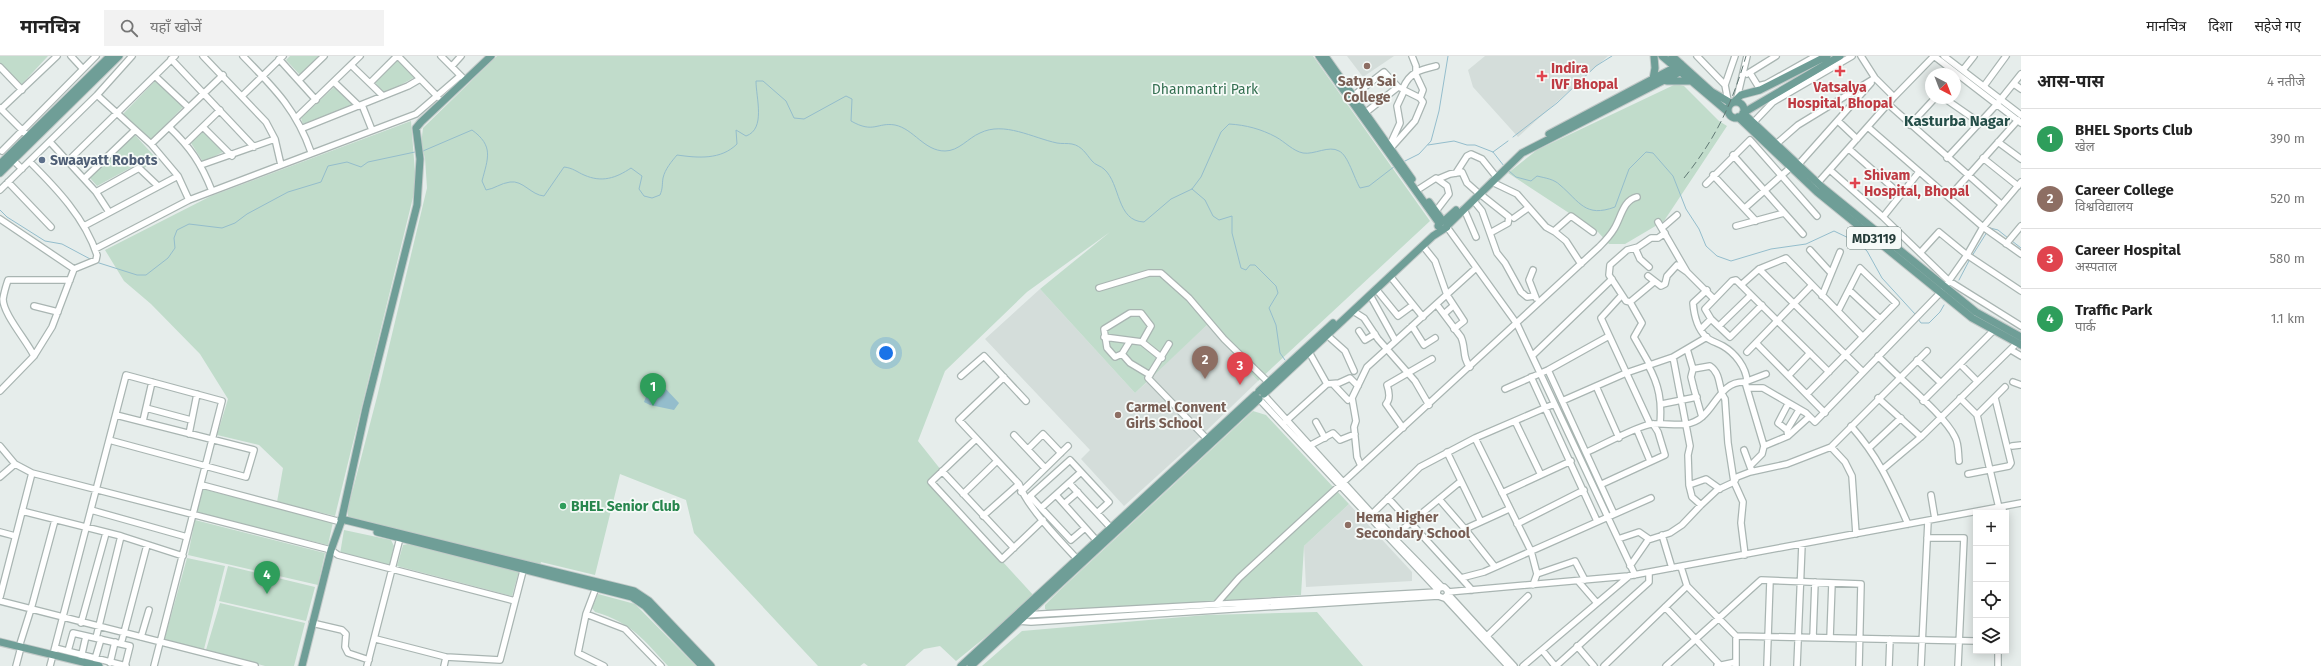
<!DOCTYPE html>
<html lang="hi">
<meta charset="utf-8">
<style>
body{margin:0;font-family:"Fira Sans","Noto Sans Devanagari",sans-serif;background:#f2f2f2;color:#222}
.controls{position:absolute;right:12px;bottom:12px;display:grid;overflow:hidden;border-radius:0px;box-shadow:0 2px 10px #0003}
.controls button{width:36px;height:36px;display:grid;place-items:center;padding:0;border:0;border-bottom:1px solid #e0e0e0;background:#fff;color:#222;font:20px sans-serif}
.compass{position:absolute;left:1925px;top:12px;width:36px;height:36px;border-radius:50%;background:#fff;box-shadow:0 2px 10px #0003;rotate:138deg}
.you{position:absolute;left:886px;top:297px;width:14px;height:14px;margin:-10px;border:3px solid #fff;border-radius:50%;background:#1a73e8;box-shadow:0 0 0 6px #1a73e833}
.badge{display:grid;place-items:center;width:26px;height:26px;border-radius:50%;background:#d93025;color:#fff;font-size:13px;font-weight:700}
.pin{position:absolute;translate:-50% -33px;filter:drop-shadow(0 1px 2px #0008)}
.pin::after{content:'';position:absolute;top:21px;width:14px;height:12px;background:inherit;clip-path:polygon(0 0,100% 0,50% 100%)}
.list{margin:0;padding:0;list-style:none}
h2{display:flex;justify-content:space-between;align-items:center;height:52px;margin:0;padding:0 16px;font-size:17px}
h2 small{font-size:13px;font-weight:400;color:#767676}
.list li{display:grid;grid-template-columns:26px 1fr auto;gap:12px;align-items:center;box-sizing:border-box;height:60px;padding:0 16px;border-top:1px solid #e0e0e0}
.list b{display:block;font-size:15px;white-space:nowrap}
.list p{margin:0;font-size:13px;white-space:nowrap;color:#767676}
.list em{font-size:13px;font-style:normal;color:#767676}
.icon{flex:none;width:22px;height:22px;fill:none;stroke:currentColor;stroke-width:2;stroke-linecap:round;stroke-linejoin:round}
.map{position:relative;flex:none;width:2021px;height:610px;overflow:hidden}
header{display:flex;align-items:center;gap:24px;box-sizing:border-box;height:56px;padding:0 20px;background:#fff;border-bottom:1px solid #e0e0e0}
header strong{font-size:19px}
nav{display:flex;gap:22px;margin-inline-start:auto;font-size:14px}
.search{width:280px;height:36px;background:#f2f2f2;display:flex;align-items:center;gap:10px;box-sizing:border-box;padding:0 14px;border-radius:0px;color:#767676;font-size:15px}
main{display:flex}
aside{flex:1;background:#fff}
.map>svg:first-child{display:block}
.built{fill:#d4ddda}
.green{fill:#c1dccb}
.water{fill:#94bdcc}
.lines{fill:none;stroke-linecap:round;stroke-linejoin:round}
.stream{stroke:#94bdcc;stroke-width:1}
.minor-casing{stroke:#a9b5b2;stroke-width:8}
.major-casing{stroke:#c2c9c8;stroke-width:9}
.minor{stroke:#fff;stroke-width:5.5}
.major{stroke:#6f9e97;stroke-width:7}
.rail{stroke:#617975;stroke-width:1;stroke-dasharray:8 4;stroke-linecap:butt}
.education-dot{fill:#8d6e63;stroke:#f6faf8;stroke-width:1.5}
.health-dot{fill:#e0444e;stroke:#f6faf8;stroke-width:1.5}
.service-dot{fill:#5c6f8a;stroke:#f6faf8;stroke-width:1.5}
.leisure-dot{fill:#2e9e5b;stroke:#f6faf8;stroke-width:1.5}
.labels{text-anchor:middle;dominant-baseline:central;stroke-width:3.5;stroke-linejoin:round;paint-order:stroke}
.shield{fill:#f6faf8;stroke:#647673;stroke-width:1}
.shield-label{font-size:13px;font-weight:bold;fill:#263d3a}
.health-label{font-size:14px;font-weight:bold;fill:#be3a42;stroke:#f6faf8;text-anchor:start}
.education-label{font-size:14px;font-weight:bold;fill:#785e54;stroke:#f6faf8;text-anchor:start}
.park-label{font-size:14px;fill:#357052;stroke:#f6faf8}
.service-label{font-size:14px;font-weight:bold;fill:#4e5e75;stroke:#f6faf8;text-anchor:start}
.leisure-label{font-size:14px;font-weight:bold;fill:#27864d;stroke:#f6faf8;text-anchor:start}
.neighbourhood-label{font-size:15px;font-weight:bold;fill:#244e48;stroke:#f6faf8}
</style>
<header>
<strong>मानचित्र</strong>
<div class="search"><svg class="icon" aria-label="search" viewBox="0 0 24 24"><circle cx="10" cy="10" r="6"/><path d="M15 15l6 6"/></svg>यहाँ खोजें</div>
<nav><a>मानचित्र</a><a>दिशा</a><a>सहेजे गए</a></nav>
</header>
<main>
<div class="map">
<svg width="2021" height="610" viewBox="0 0 2021 610">
<rect width="100%" height="100%" fill="#e6edeb"/>
<!-- built -->
<path class="built" d="M1347,0h47l-31,21z
M1485,0h123l-90,81 -45,-50 -5,-17z
M1040,233l95,104 12,-11 53,55 -76,69 -43,-47 9,-9 -105,-111z
M1207,269l51,56 -54,52 -53,-56z
M1349,448l63,68v9l-106,6 -2,-41z"/>
<!-- green -->
<path class="green" d="M0,0h48l-27,29 -21,-21z
M290,0h29l-19,19 -14,-15z
M497,0h816l117,165 -172,160 -51,-56 -72,68 -95,-104 70,-57 -83,60 -82,79 -27,70 23,29 -12,11 106,116 -79,64 -16,-15 -16,3 -19,17h-37l-4,-3 -4,3h-42l-124,-133 -8,-33 -66,-26 -25,101 -54,-13 -1,3 -192,-47v-10l29,-111 50,-209 -2,-30 -4,-13 2,-17z
M397,3l18,18 -29,16 -5,-2 -6,-9z
M156,24l28,26 -34,35 -28,-26z
M1676,28l8,2 35,35 8,5 -63,95 -39,23h-16l-11,-12 -90,-59 29,-23z
M334,31l20,18 -51,19 -2,-6z
M411,65l5,64 -81,331 -58,-14 6,-34 -24,-23 -42,-10 11,-36 -28,-45 -49,-50 -27,-23 -19,-31 106,-54z
M203,74l22,21 -22,11 -12,-19z
M134,78l23,25 -13,9 -12,-1 -35,19 -7,-8z
M1253,355l13,4 83,89 -45,42 -3,49 -219,16 -1,-3 -32,3 -4,-2v-4l14,-14z
M203,433l130,33 -5,23 -132,-31z
M195,464l130,33 -7,32 -130,-30z
M344,474l47,10 3,6 -4,19 -50,-11z
M408,488l111,27 -7,25 -115,-30 6,-21z
M187,502l38,8 -21,83 -40,-8z
M228,510l87,21 -9,34 -87,-20z
M598,538l37,10 61,62h-28c-25,-27 -36,-43 -73,-54l-3,-4z
M220,547l85,20 -11,43h-29l-59,-16z
M1317,556l46,54h-381l40,-35 184,-16z"/>
<!-- water -->
<path class="water" d="M657,331h7l15,16 -5,7 -24,-5 -6,-3 3,-8z"/>
<g class="lines">
<!-- stream -->
<path class="stream" d="M1513,81l44,-34 39,-37 16,-10
M1428,89l26,-4 13,4h8l18,7 11,14
M423,95l49,-21c22,16 16,28 10,51l4,9c8,-1 15,-7 24,-8 13,-2 21,13 34,14l20,-29c9,1 13,5 20,8 18,8 32,3 47,-7l11,8 -3,13 5,7 8,2 8,-3c3,-7 2,-11 3,-17 2,-9 9,-17 14,-23 21,3 44,5 60,-11l-1,-14 10,6c20,-7 10,-38 10,-55h7l23,20 8,17 10,1 42,-23 6,3 -1,22c23,13 26,1 44,4 19,4 29,26 50,26 14,0 23,-13 35,-18 24,-12 53,5 77,10 5,1 10,0 15,1 10,2 14,10 20,17 3,4 9,5 12,8 17,15 12,52 40,53l27,-23 21,-10 9,-12 20,-45 8,-8c17,1 32,5 47,13 9,5 17,14 27,16 11,2 26,-8 36,-2 9,4 15,27 21,37l9,-2 26,-20
M1493,96l15,-11
M1403,106l16,-8 12,-13 8,-30 9,-55
M1509,115l7,6 15,4 6,-5c8,2 17,3 23,9 20,17 25,33 55,22l14,-38 17,-17 7,1 20,23 13,33 13,20 7,17 11,10 14,5 40,-12 35,-5 28,-13 23,11 10,9 15,27 33,36
M1192,133l13,11 8,16 6,4 13,-4v17l9,35 5,2 4,-5h5l21,21 2,7 -9,15 7,17 4,28 5,7
M0,154l7,7 38,24 17,3 30,16
M1990,172l8,2 10,8
M2012,185l9,7
M1972,200l15,-24
M96,206l41,13h9l22,-17 7,-10 -1,-10 3,-8 12,-6 33,4 13,-5 12,-9 41,-22 33,-10 7,-16 19,-4 14,5 7,-5 47,-10
M1959,224l11,-21
M1918,263l3,4h8l11,-11 4,-7"/>
<!-- minor casing -->
<g class="minor-casing">
<path id="minor" d="M71,0l12,13
M203,0l63,66 9,17 6,26
M243,0c31,32 53,53 68,96
M398,0l40,41
M441,0l21,21
M1697,0l28,29
M1861,0l14,22 19,19
M1934,0l87,67
M1944,0l77,59
M171,3l83,88
M279,3l37,41
M351,9l32,31
M452,10l9,-10
M0,11l22,23
M1963,14l11,-14
M1750,17l8,13 8,-2 50,-28
M1747,18l29,-18
M155,20l33,31
M299,24l25,-24
M334,26l25,24
M370,27l27,-27
M2014,28l7,5
M1984,30l22,-30
M1404,34l16,8
M97,39l54,49 27,32 11,24
M242,40l41,-40
M1353,40l31,-24 14,15 5,2
M1737,42l10,-42
M1944,42l36,25
M1728,45l-3,-16 10,-29
M1888,48l113,100
M362,49l10,25
M0,52l28,28
M1,53l56,-53
M1365,57l33,-26
M297,61l63,-61
M1838,65l19,18
M1751,69l22,-23 79,-46
M1910,69l25,-27
M169,71c21,20 32,36 43,64
M203,71l29,29
M303,72l105,-42 12,-7
M1869,72l114,99 38,27
M50,86l46,50 13,20
M1998,86l23,17
M186,87l34,-33
M151,88l72,-69
M1774,90l24,-21 77,-47
M1389,91l11,-24 -3,-17 7,-15 -1,-3c7,-16 16,-18 33,-22
M1390,93l25,-28 8,-19 -3,-4 3,-8 -7,-15v-9l-4,-10
M1849,93l52,46
M2,95l94,-95
M1733,99l70,79
M11,102l11,11
M1947,102l50,-54 24,-30
M1983,102l35,28
M68,105l107,-105
M201,109l74,-26
M1798,109l73,-82
M1830,114l53,47 66,64 72,45
M1456,117l11,-17 4,-2 11,5 12,15
M1713,119l43,46
M85,122l50,-48
M1438,123l12,-5 12,-2 5,11 9,8
M8,126l43,45
M1492,126l25,12 29,33 9,5 11,9 15,23
M1706,128l44,-44 67,76
M1816,129l78,-88 40,-41
M1419,133l17,-11 11,8 2,8 -13,17
M0,134l97,-95 35,-39
M96,136l43,-24 19,18
M1480,138l29,23 -1,6 -18,10
M1949,141l69,-77
M1473,144l9,11 15,42 8,10 16,29 6,5 8,-1
M1745,152l46,-41
M1464,153l12,28
M1883,161l36,-45
M1514,162l14,-10
M0,163l74,50
M1658,166l29,50 27,27
M84,170l94,-50
M1736,170l48,-13
M1447,171l70,97 118,251
M1662,172l15,-13
M1554,175l17,-15 22,16
M2006,188l15,-18
M1423,190l12,15 12,34 17,26 -10,8
M1635,192l5,11 9,8
M95,193l94,-49 227,-86 44,-38
M1810,194l21,23
M1920,197l19,-21 28,23 54,36
M1759,213l27,-11 77,79
M1533,214l-4,10 7,18
M1390,220l33,41
M1648,220l13,10 4,-2 2,-8 10,-11 10,7
M1654,226l-24,20 -4,-1 -17,-26 1,-10 17,-15 11,-3 13,-9h7l7,-5
M1741,229l18,-16 103,102
M1099,232l50,-15h12l28,25 35,41 44,43
M1376,233l22,27 15,-11
M1707,234l-14,13c1,12 4,25 13,34 4,4 12,6 17,9 12,7 23,21 24,35
M1849,234l31,29
M1370,239l25,45
M1622,239l-21,23 49,106
M1822,240l18,-44
M1630,246l12,21 -8,14 16,28
M1437,249l24,32c5,11 1,21 9,30
M1762,249l-32,32 -19,-18 -6,-10 27,-28 4,-1 93,92
M34,250l24,6
M1353,255l11,7 14,21 37,42 14,24
M1444,258l9,-8
M1412,270l12,19 11,-7
M1719,270l32,-31
M1701,273l10,-10
M1359,275l6,9 10,-6
M1327,279l18,16 9,20
M1104,281l38,5 20,16
M1142,286l9,-16 -10,-13h-11l-26,16 3,19 8,9 7,-3 8,9 20,12
M1756,287l69,70
M1169,288l-21,34 59,61
M1687,293l6,20 -2,8 3,12 8,28
M2011,294l10,6
M1747,296l65,-67
M1122,298l8,-13
M1533,299l79,-76
M34,300c-7,-15 -31,-42 -31,-57 1,-6 3,-13 5,-19h62
M1878,300c19,21 66,58 77,81 4,7 3,16 4,24
M1917,304l24,23
M1960,308l17,17
M1648,309c11,20 14,36 12,59
M1693,313l17,-3c12,8 8,24 15,33l3,44 6,39 9,20 -2,21 4,32
M1548,314l66,144
M1789,319l21,-22
M961,320l23,-20 42,45
M1004,321l-45,43 60,64c8,23 42,58 60,77
M1531,321l66,144
M1745,326l21,-8
M2013,326l8,3
M1327,328l12,-1 11,-5 8,8
M1333,328l15,16
M1596,330l23,52
M1748,332h15l43,25 9,9 126,-130 26,-37 16,-28 38,-45
M1505,333l43,-19 61,-34
M0,335l34,-35 18,-29 22,-58 22,-9 1,-5c-12,-37 -41,-67 -67,-93
M1807,338l89,-91 -36,-35 -22,43
M1264,339l129,142 49,50
M1878,342l43,39
M1960,342l17,17 22,93
M1260,344l178,190
M1562,345l64,-28 47,-16
M1923,345l71,-71
M1662,348l35,-7
M1788,348l-10,19 9,7 1,6
M146,352l45,12
M1977,359l28,-28
M143,365l9,-39
M1286,365l41,-37 -18,-32
M1515,365l26,54
M1316,366l9,16
M1851,370c29,33 40,60 57,98
M1403,372l-17,-24c5,-5 3,-13 1,-19l45,-26
M1637,374l13,31
M1787,374l12,-20
M189,378l8,-40
M1014,379l31,33
M1475,382l56,113 6,23 -4,11
M976,383l-45,43 71,77 41,-39
M109,384l137,37 8,-27 -138,-35
M0,390l15,18 17,9 299,77 7,5 177,46
M1309,390l24,-13 7,7 15,-6
M1764,390l24,-10 21,-19
M2012,390l9,-1
M1831,391l14,15 7,14 4,58
M1870,391l31,-29
M1028,393l15,-15 18,19
M1744,394l7,19
M1447,396l33,68
M1587,396c14,-6 52,-27 65,-28 17,-2 35,6 50,-7 15,-13 20,-36 43,-35l19,64 -2,8 -12,12
M1361,410l-4,-9 -3,-30 2,-6 -4,-23 15,-31 109,-99
M1883,413l38,-32 96,-94
M942,415l72,77
M1081,416l-40,36 30,32 14,-12
M1968,418l41,-8 2,-3 -16,-65
M0,421l15,-13
M1069,427l42,45
M1602,428l63,-29 -7,-23 -5,-8
M202,429l139,37
M1689,429l-1,-30 2,-9 -17,-89 34,-20
M1021,436l47,-46
M1502,437l69,-32
M963,438l34,-33
M1056,439l41,46
M1931,439l4,24
M1388,442l84,92
M1439,443l26,30 30,38
M1064,448l14,-12
M1701,449l-9,-8 -3,-12 17,-6 14,10
M1041,452l-11,-12 40,-36 39,42 -12,11
M91,454l96,27
M22,455l99,25 62,20
M2003,457v-6
M1372,458l48,-47 55,-29 79,-34
M983,460l36,-32
M1517,468l67,-34
M1465,473l44,-20
M0,476l15,4
M1662,479l10,33
M1393,481l68,-56
M1927,482h37l-6,128
M1618,483l21,-7 10,7
M1630,510l18,-26 22,-7 12,-8 19,-20 16,-15 17,-8 3,-5 13,-5 37,-8 44,-17 96,-96
M1681,511l6,19 49,50 240,5
M1537,518l38,-13 10,19
M1461,522l23,-6 167,-74
M1578,525l19,22
M597,529l-11,29 -8,39 26,13
M1448,536l180,-16 393,-73
M1448,538l66,72
M0,541l32,-124
M1445,542l63,68
M0,545l255,65
M1665,551l54,57
M1211,554l28,-32 360,-331c6,-6 11,-11 15,-18 7,-11 9,-29 23,-32
M586,558l39,15 36,37
M1024,559l413,-23
M1018,565l13,1 407,-26 6,2 4,-4 -1,-4 -3,-3 -5,1 -2,4 1,4
M81,567l25,-90
M312,567l30,7 4,4 -1,13 3,6 21,7
M1487,580l41,-40
M141,581l8,-27
M1813,581l2,-55
M96,582l25,-102
M1830,582l2,-55
M376,583l70,18 54,3 24,-93
M121,588l26,-99
M1577,590l17,20
M19,591l12,-38 24,-89
M55,592l71,18
M1542,594l13,16
M68,595l5,-18 57,13 -5,20
M81,602l5,-22
M95,603l6,-20
M110,607l5,-21
M16,610l5,-19
M50,610l76,-291 96,26 -68,265
M367,610l34,-132
M444,610l2,-9
M1523,610l105,-89
M1556,610l93,-84v-9
M1604,610l83,-80
M1666,610l95,-86 100,4 -2,82
M1717,610l19,-4
M1736,610v-30
M1767,610l3,-85
M1797,610l5,-122
M1889,610l1,-27
M1921,610l7,-145
M1998,610v-15"/>
</g>
<!-- major casing -->
<g class="major-casing">
<path id="major" d="M1319,0l120,167
M1325,0l87,123
M1662,0l66,56
M1672,0l40,36 19,11
M1840,0l-97,57 79,74 154,125 45,25
M1653,23l2,-11 -1,-12
M1667,25h23
M1734,46l7,-7 19,-5 67,-34
M1728 54a8 8 0 1 1 16 0a8 8 0 1 1-16 0Z
M1738,61l79,75 155,126 49,27
M1549,78l132,-70
M0,108l110,-108
M0,117l119,-117
M1429,146l13,18
M1445,164l11,-10
M1448,169l74,-72 164,-84
M1259,335l74,-68
M1264,338l169,-158 14,-9 1,-4 -3,-3 -6,3 -1,3 4,4
M341,463l293,72 15,10 62,65
M377,476l255,65 13,9 57,60
M0,586l99,24
M302,610l29,-116 10,-28 25,-114 51,-203 3,-46 -4,-31 5,-6 70,-66
M961,610l294,-271
M971,610l288,-267"/>
</g>
<!-- minor -->
<use href="#minor" class="minor"/>
<!-- major -->
<use href="#major" class="major"/>
<!-- rail -->
<path class="rail" d="M1684,122c32,-40 48,-74 62,-122"/>
</g>
<!-- markers -->
<g class="education-dot">
<circle cx="1367" cy="10" r="4"/>
<circle cx="1118" cy="359" r="4"/>
<circle cx="1348" cy="469" r="4"/>
</g>
<g class="health-dot">
<path d="M1838 9h4v4h4v4h-4v4h-4v-4h-4v-4h4z"/>
<path d="M1540 14h4v4h4v4h-4v4h-4v-4h-4v-4h4z"/>
<path d="M1853 121h4v4h4v4h-4v4h-4v-4h-4v-4h4z"/>
</g>
<circle class="service-dot" cx="42" cy="104" r="4"/>
<circle class="leisure-dot" cx="563" cy="450" r="4"/>
<g class="labels">
<!-- shield labels -->
<rect class="shield" x="1847" y="171" width="54" height="22" rx="3"/>
<g class="shield-label">
<text x="1874" y="182">MD3119</text>
</g>
<!-- health labels -->
<g class="health-label">
<text x="1551" y="12">Indira<tspan x="1551" dy="16">IVF Bhopal</tspan></text>
<text x="1840" y="31" text-anchor="middle">Vatsalya<tspan x="1840" dy="16">Hospital, Bhopal</tspan></text>
<text x="1864" y="119">Shivam<tspan x="1864" dy="16">Hospital, Bhopal</tspan></text>
</g>
<!-- education labels -->
<g class="education-label">
<text x="1367" y="25" text-anchor="middle">Satya Sai<tspan x="1367" dy="16">College</tspan></text>
<text x="1126" y="351">Carmel Convent<tspan x="1126" dy="16">Girls School</tspan></text>
<text x="1356" y="461">Hema Higher<tspan x="1356" dy="16">Secondary School</tspan></text>
</g>
<!-- park labels -->
<g class="park-label">
<text x="1205" y="33">Dhanmantri Park</text>
</g>
<!-- service labels -->
<g class="service-label">
<text x="50" y="104">Swaayatt Robots</text>
</g>
<!-- leisure labels -->
<g class="leisure-label">
<text x="571" y="450">BHEL Senior Club</text>
</g>
<!-- neighbourhood labels -->
<g class="neighbourhood-label">
<text x="1957" y="65">Kasturba Nagar</text>
</g>
</g>
</svg>
<div class="controls">
<button>+</button>
<button>−</button>
<button><svg class="icon" aria-label="locate" viewBox="0 0 24 24"><circle cx="12" cy="12" r="6"/><path d="M12 2v4M12 18v4M2 12h4M18 12h4"/></svg></button>
<button><svg class="icon" aria-label="layers" viewBox="0 0 24 24"><path d="M12 4l9 5-9 5-9-5zM3 14l9 5 9-5"/></svg></button>
</div>
<svg class="compass" viewBox="-18 -18 36 36"><path d="M0-13l5 13h-10z" fill="#e53935"/><path d="M0 13l5-13h-10z" fill="#767676"/></svg>
<div class="you"></div>
<div class="pin badge" style="left:653px;top:350px;background:#2e9e5b">1</div>
<div class="pin badge" style="left:1205px;top:323px;background:#8d6e63">2</div>
<div class="pin badge" style="left:1240px;top:329px;background:#e0444e">3</div>
<div class="pin badge" style="left:267px;top:538px;background:#2e9e5b">4</div>
</div>
<aside>
<h2>आस-पास<small>4 नतीजे</small></h2>
<ul class="list">
<li><span class="badge" style="background:#2e9e5b">1</span><div><b>BHEL Sports Club</b><p>खेल</p></div><em>390 m</em></li>
<li><span class="badge" style="background:#8d6e63">2</span><div><b>Career College</b><p>विश्वविद्यालय</p></div><em>520 m</em></li>
<li><span class="badge" style="background:#e0444e">3</span><div><b>Career Hospital</b><p>अस्पताल</p></div><em>580 m</em></li>
<li><span class="badge" style="background:#2e9e5b">4</span><div><b>Traffic Park</b><p>पार्क</p></div><em>1.1 km</em></li>
</ul>
</aside>
</main>
